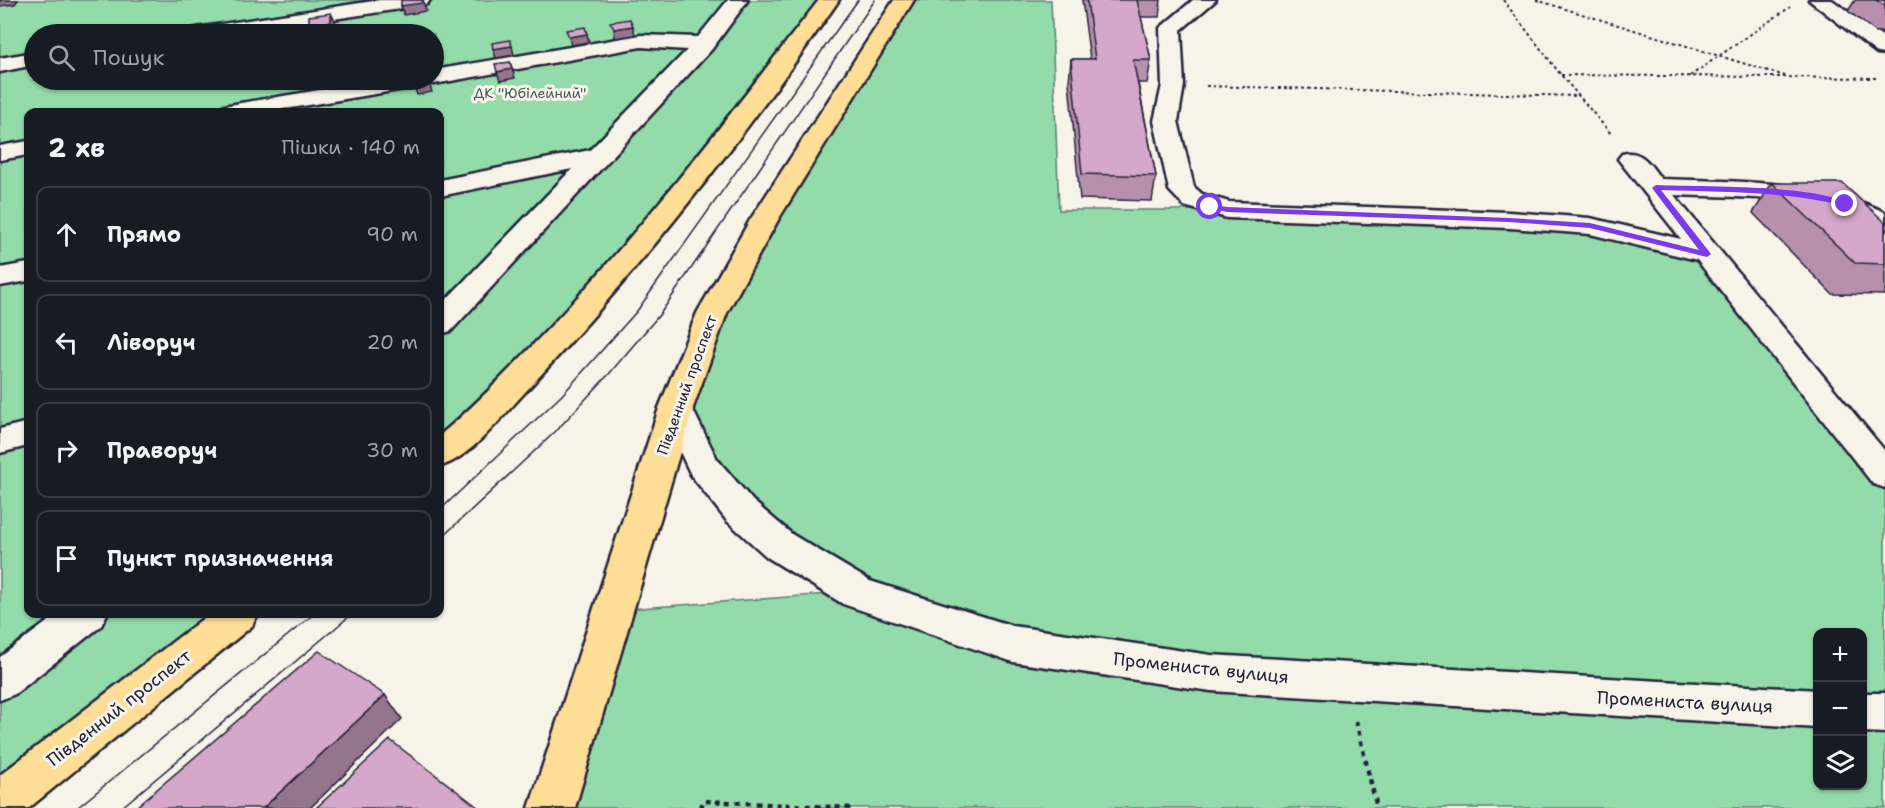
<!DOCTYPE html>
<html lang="uk">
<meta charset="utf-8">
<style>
body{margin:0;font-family:"Shantell Sans",sans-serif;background:#20242c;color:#f1f3f6}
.controls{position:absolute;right:18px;bottom:18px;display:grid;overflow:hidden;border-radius:12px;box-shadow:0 2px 4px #0004}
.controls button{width:54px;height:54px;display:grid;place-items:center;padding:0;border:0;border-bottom:2px solid #363941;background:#171b24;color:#f1f3f6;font:30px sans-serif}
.stop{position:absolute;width:18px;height:18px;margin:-14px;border:4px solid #7c3aed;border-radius:50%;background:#fff}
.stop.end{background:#7c3aed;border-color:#fff;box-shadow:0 2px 6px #0008}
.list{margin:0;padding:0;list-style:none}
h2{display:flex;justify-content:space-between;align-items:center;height:78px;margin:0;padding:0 24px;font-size:26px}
h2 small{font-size:20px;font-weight:400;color:#9ea1a6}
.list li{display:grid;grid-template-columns:39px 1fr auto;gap:18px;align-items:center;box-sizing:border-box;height:96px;margin:0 12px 12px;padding:0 12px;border:2px solid #363941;border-radius:12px}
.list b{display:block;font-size:22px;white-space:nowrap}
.list em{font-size:20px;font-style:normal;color:#9ea1a6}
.icon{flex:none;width:33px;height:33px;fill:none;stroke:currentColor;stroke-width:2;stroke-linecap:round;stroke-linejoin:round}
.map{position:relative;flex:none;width:1885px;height:808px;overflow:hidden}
.search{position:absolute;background:#171b24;box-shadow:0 2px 4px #0004;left:24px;top:24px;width:420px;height:66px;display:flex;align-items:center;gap:15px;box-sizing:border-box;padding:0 21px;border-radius:33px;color:#9ea1a6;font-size:22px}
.panel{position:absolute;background:#171b24;box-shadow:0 2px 4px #0004;left:24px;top:108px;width:420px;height:510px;border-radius:12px}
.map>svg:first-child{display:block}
.green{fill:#93dbab;stroke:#5a7e73;stroke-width:1.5;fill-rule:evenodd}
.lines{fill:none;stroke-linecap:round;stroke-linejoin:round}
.minor-casing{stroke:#22223b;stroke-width:5}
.major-casing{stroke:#22223b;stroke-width:5}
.path-far1{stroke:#22223b;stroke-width:2;stroke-dasharray:3 3;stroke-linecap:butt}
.path{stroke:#22223b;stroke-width:4.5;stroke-dasharray:5 5;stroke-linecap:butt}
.minor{fill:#f7f3e8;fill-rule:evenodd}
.major{fill:#fedd96;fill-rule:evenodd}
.tram{stroke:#22223b;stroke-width:1.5}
.wall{fill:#b790ae;stroke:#22223b;stroke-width:1.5}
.shaded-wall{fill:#95758d;stroke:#22223b;stroke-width:1.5}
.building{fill:#d5a7ca;stroke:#22223b;stroke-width:1.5}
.route{fill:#7c3aed}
.labels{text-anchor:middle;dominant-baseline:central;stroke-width:6;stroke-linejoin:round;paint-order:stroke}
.far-park-label{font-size:14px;fill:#445a5d;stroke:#f7f3e8}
.street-label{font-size:15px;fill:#22223b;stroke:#f7f3e8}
.near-street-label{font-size:18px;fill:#22223b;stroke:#f7f3e8}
</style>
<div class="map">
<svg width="1885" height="808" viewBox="0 0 1885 808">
<rect width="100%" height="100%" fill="#f7f3e8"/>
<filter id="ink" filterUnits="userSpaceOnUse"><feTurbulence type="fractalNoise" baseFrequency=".0167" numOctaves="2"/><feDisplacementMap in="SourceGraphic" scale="12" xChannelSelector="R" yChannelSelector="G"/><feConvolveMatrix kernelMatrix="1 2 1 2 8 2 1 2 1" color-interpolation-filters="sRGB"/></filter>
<g filter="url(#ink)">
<!-- green -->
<path class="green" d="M0,0h829l-355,427 -34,27v-342h-412v502h210l-238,189zM34,34h400v46h-400z
M902,0h149l8,210h168l282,10 198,34 178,222v332h-1333l62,-198 242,-18 -76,-46 -104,-138 36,-95zM1818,632h44v154h-44z"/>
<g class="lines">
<!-- minor casing -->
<g class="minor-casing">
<path id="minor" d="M380,0h50l-3,4 -7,2 -186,28h-48l3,-4 7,-2z
M728,0h20l-36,49 -261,282 -11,3v-28l132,-137 -132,27v-16l150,-30 97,-100 -46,-3 -207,37 -7,-2 -10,5 -150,25h-50l4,-5 8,-2 151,-25h54v-10l207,-35 57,2z
M1193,0h23l-35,30 3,55 -6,36 16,66 8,7 27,8 280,10 81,6 91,21 -63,-80 4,-5c20,-5 28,11 39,25 76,3 153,0 224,33v18c-23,-6 -43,-19 -66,-24 -47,-10 -96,-9 -145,-11l211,256v37l-12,-4 -176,-224 -107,-26 -81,-6 -282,-10 -43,-12 -15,-16 -15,-69 8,-36 -2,-57z
M1809,0h23l53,38v16l-8,-1z
M34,52v13l-34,7v-14z
M28,141v14l-28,5v-14z
M28,263v18l-28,5v-18z
M676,396l12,4 29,59 36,42 40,34 77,46 143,45 198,29 607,35v38l-607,-37 -198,-29 -170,-58 -76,-47 -40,-36 -36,-46 -32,-67 5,-8z
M28,422v24l-28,7v-24z
M58,614h49l-6,12 -86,68 -15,6v-43z
M1862,693h23v40l-23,-1z"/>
</g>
<!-- major casing -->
<g class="major-casing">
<path id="major" d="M819,0h20c-94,136 -199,269 -312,390 -21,22 -58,70 -87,76v-31c39,-33 75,-71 110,-108 97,-103 182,-215 269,-327z
M894,0h20l-136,220 -51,93 -34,95 -118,400h-46l130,-400 38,-95 53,-93z
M209,614h49l-6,12 -223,182h-29v-33z"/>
</g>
<!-- path-far1 -->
<path class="path-far1" d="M1503,0l58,75 51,60
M1536,0l249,76
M1561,75l317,3
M1690,76l100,-69
M1206,86l373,10"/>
<!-- path -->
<path class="path" d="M1356,721l21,87
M701,808l2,-7 150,7"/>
<!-- minor -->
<use href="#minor" class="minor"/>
<!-- major -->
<use href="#major" class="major"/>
<!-- tram -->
<path class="tram" d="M440,510l122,-115 75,-84 221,-311
M440,539l115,-107 54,-58 51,-60 215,-314
M77,808l237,-194
M121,808l231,-194"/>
</g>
<!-- wall -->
<path class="wall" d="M1082,0h79l-2,17h-18l10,43 -4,23h-9l18,93 -4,25 -72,-2 -11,-117 2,-23h19z
M1855,0h30v32h-9l-28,-21z
M1772,183l113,39v73l-53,-1 -79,-81z"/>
<!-- shaded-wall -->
<path class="shaded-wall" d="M0,0h18l-3,4 -15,2z
M423,0l3,11 -22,4 -3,-9z
M331,13l4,8v9l-22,3 -4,-8z
M633,26l2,9 -20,3 -1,-9z
M587,34l2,8 -18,3 -2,-8z
M512,46l2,9 -18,3 -3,-9z
M510,62l5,16 -15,3 -3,-9z
M428,80l4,12 -15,3 -3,-9z
M385,695l17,24 -92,89h-47z"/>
<!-- building -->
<path class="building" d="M401,0h21l1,3 -22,3z
M1087,0h50l14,60h-18l23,116 -74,-2 -11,-115h24z
M1876,0h9v6z
M331,13v9l-22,3v-9z
M630,19l3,7 -19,3 -4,-7z
M585,27l2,7 -18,3 -3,-7z
M510,40l2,6 -19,3 -1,-6z
M510,62l2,7 -15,3 -2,-8z
M420,80h8v3l-14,3 -1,-5z
M287,109v3h-21z
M1772,183h70l43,39v42l-30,-1z
M319,651l66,44 -122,113h-128z
M390,740l89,68h-163z"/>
</g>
<!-- route -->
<path class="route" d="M1656,185c42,2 161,-1 193,19l-4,2c-60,-15 -122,-14 -184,-16l50,64 -4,3 -117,-29 -81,-6 -282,-10 -21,-5 4,-3 17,3 282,11 81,5 109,27 -47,-62z"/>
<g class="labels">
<!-- far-park labels -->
<g class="far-park-label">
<text x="530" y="93">ДК "Юбілейний"</text>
</g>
<!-- street labels -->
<g class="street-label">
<text transform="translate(687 385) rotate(-70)">Південний проспект</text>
</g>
<!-- near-street labels -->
<g class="near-street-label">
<text transform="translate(1201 668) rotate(6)">Промениста вулиця</text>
<text transform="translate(1685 702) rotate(3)">Промениста вулиця</text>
<text transform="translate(119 708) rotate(-38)">Південний проспект</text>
</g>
</g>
</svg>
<div class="controls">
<button>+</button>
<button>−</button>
<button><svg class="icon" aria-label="layers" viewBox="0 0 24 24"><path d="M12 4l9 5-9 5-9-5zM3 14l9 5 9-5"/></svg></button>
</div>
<div class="stop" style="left:1210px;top:207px"></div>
<div class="stop end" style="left:1845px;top:204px"></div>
<div class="search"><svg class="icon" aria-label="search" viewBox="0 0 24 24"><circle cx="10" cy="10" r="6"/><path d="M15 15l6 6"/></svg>Пошук</div>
<section class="panel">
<h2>2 хв<small>Пішки · 140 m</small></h2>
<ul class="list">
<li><svg class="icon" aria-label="ahead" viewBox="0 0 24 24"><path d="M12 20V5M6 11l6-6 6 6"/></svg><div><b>Прямо</b></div><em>90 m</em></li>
<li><svg class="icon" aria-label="left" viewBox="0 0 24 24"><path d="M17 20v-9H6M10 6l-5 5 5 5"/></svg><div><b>Ліворуч</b></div><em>20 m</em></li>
<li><svg class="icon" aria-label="right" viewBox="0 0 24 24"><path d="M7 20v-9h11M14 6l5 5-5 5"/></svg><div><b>Праворуч</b></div><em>30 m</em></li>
<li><svg class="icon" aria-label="arrive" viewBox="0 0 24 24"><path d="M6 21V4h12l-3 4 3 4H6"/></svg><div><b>Пункт призначення</b></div></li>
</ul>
</section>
</div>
